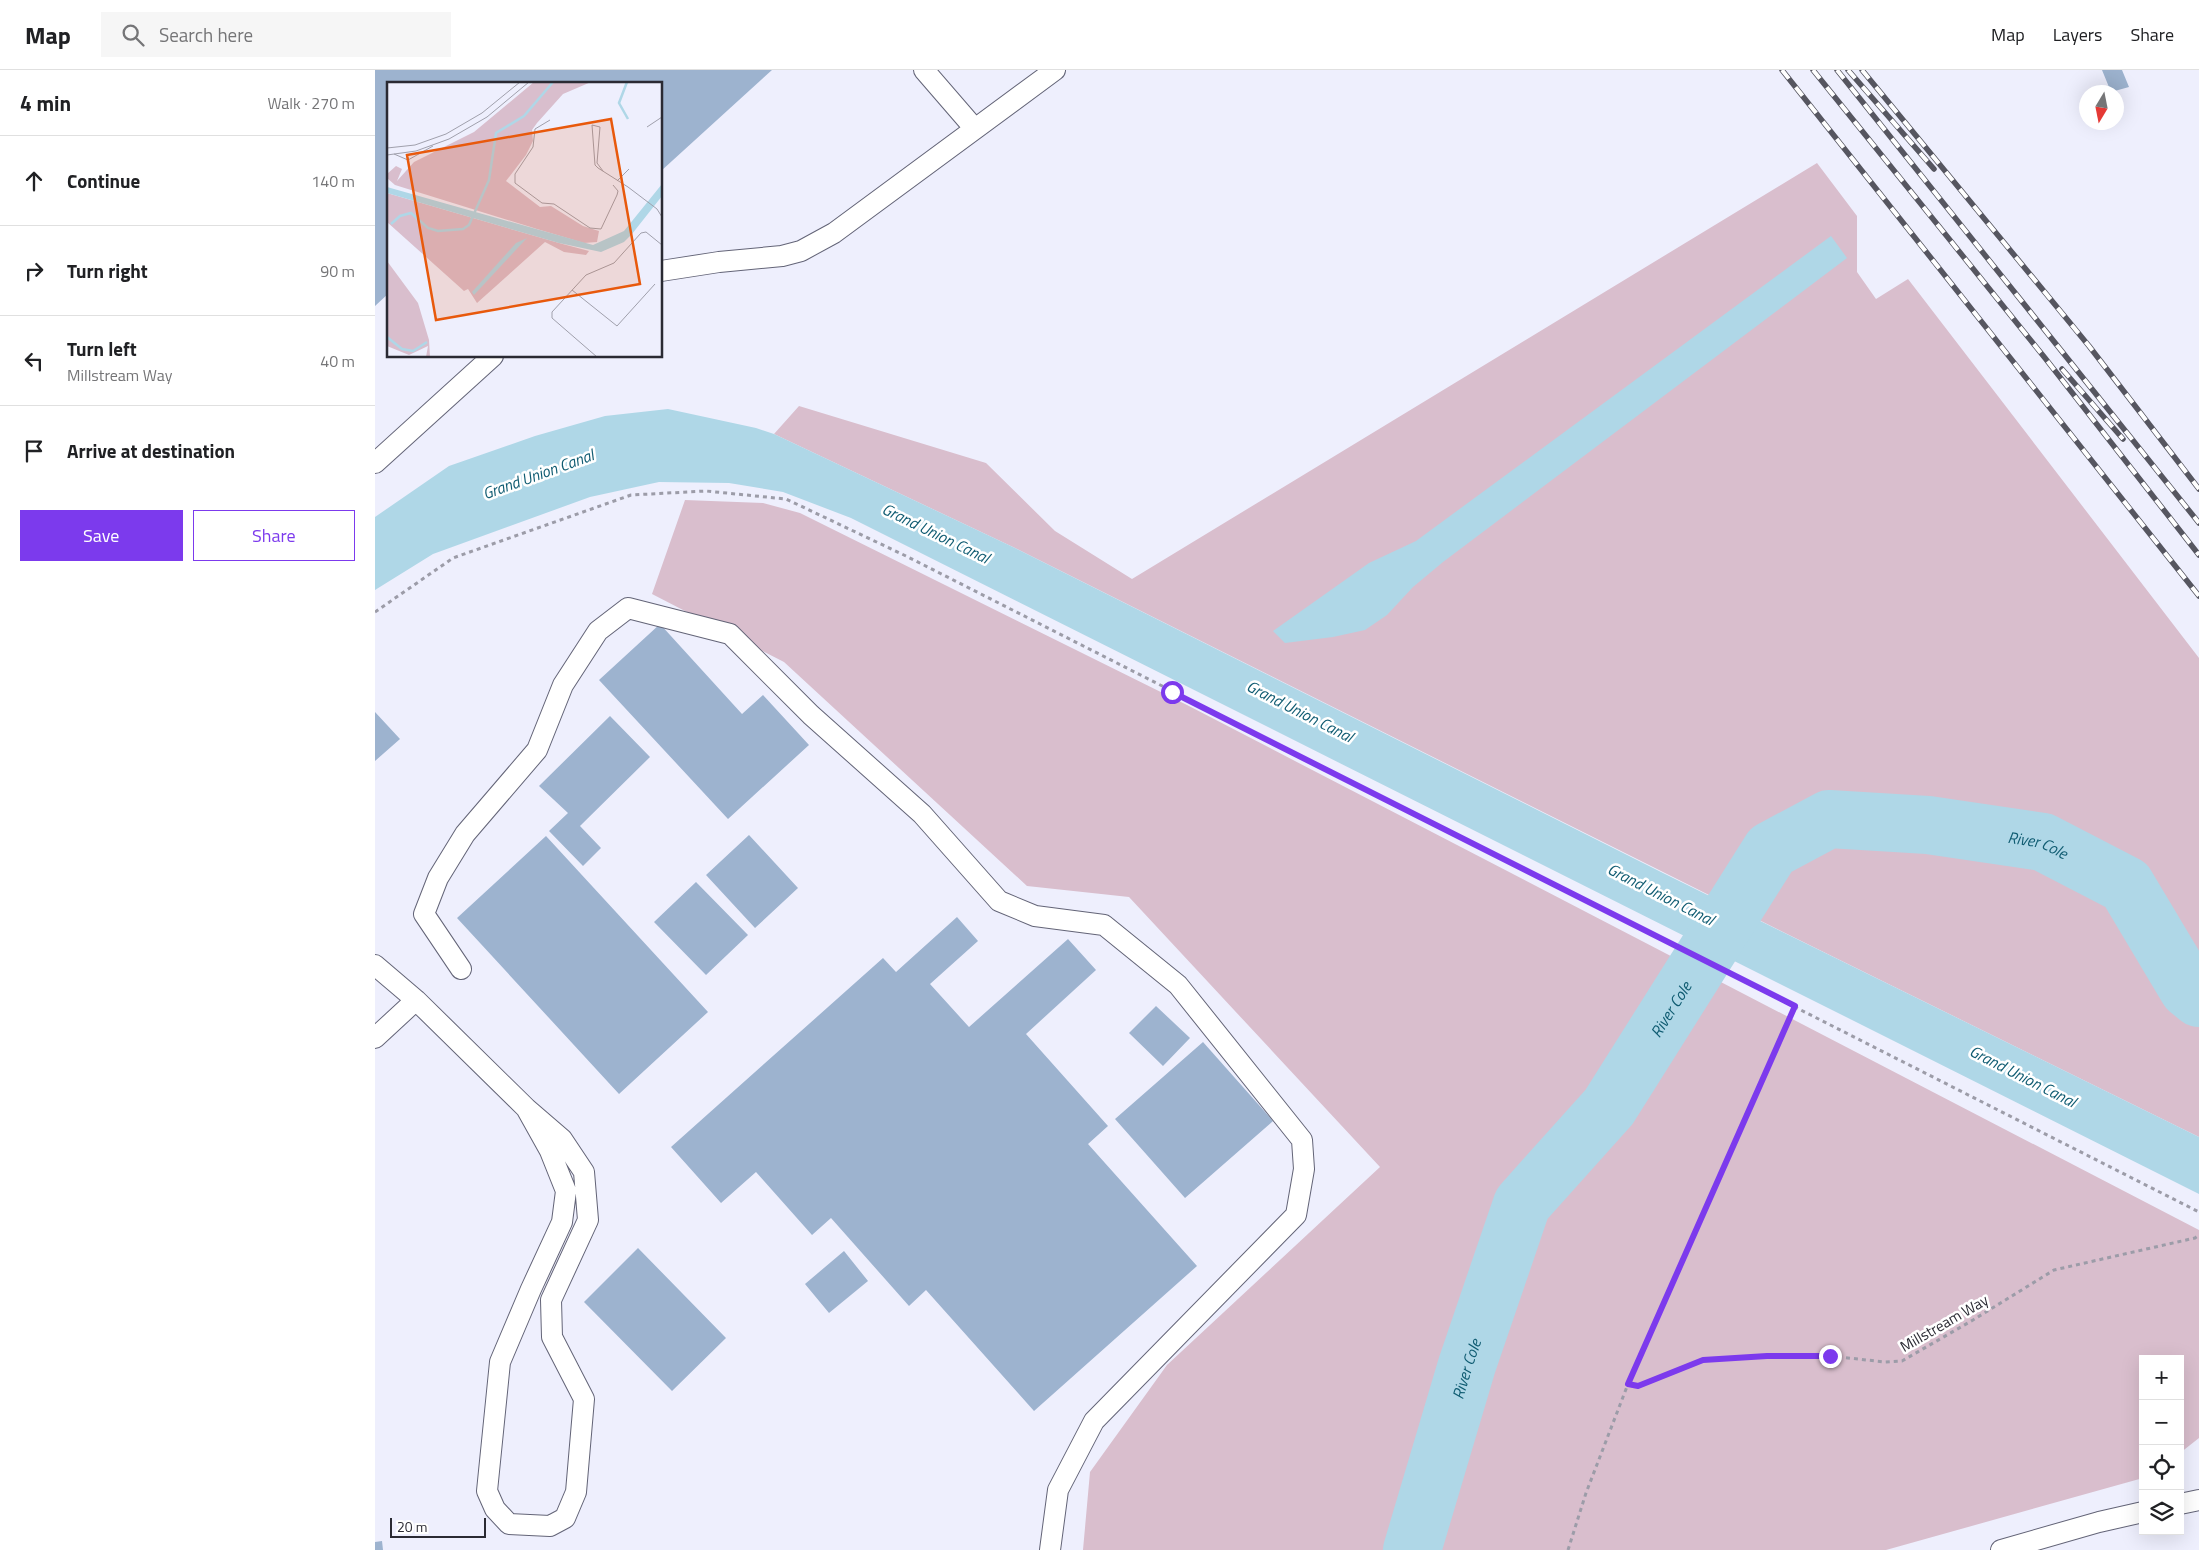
<!DOCTYPE html>
<meta charset="utf-8">
<style>
body{margin:0;font-family:"Titillium Web",sans-serif;background:#f6f6f6;color:#202124}
.controls{position:absolute;right:15px;bottom:15px;display:grid;overflow:hidden;border-radius:0px;box-shadow:0 5px 20px #0002}
.controls button{width:45px;height:45px;display:grid;place-items:center;padding:0;border:0;border-bottom:1px solid #e0e0e0;background:#fff;color:#202124;font:25px sans-serif}
.compass{position:absolute;left:1704px;top:15px;width:45px;height:45px;border-radius:50%;background:#fff;box-shadow:0 5px 20px #0002;rotate:190deg}
.scale{position:absolute;left:15px;bottom:12px;width:96px;box-sizing:border-box;padding-left:5px;border:2px solid #2a2a33;border-top:0;font-size:14px;line-height:18px;white-space:nowrap;color:#2a2a33;-webkit-text-stroke:4px #fff;paint-order:stroke}
.stop{position:absolute;width:15px;height:15px;margin:-11px;border:4px solid #7c3aed;border-radius:50%;background:#fff}
.stop.end{background:#7c3aed;border-color:#fff;box-shadow:0 1px 5px #0008}
.list{margin:0;padding:0;list-style:none}
h2{display:flex;justify-content:space-between;align-items:center;height:65px;margin:0;padding:0 20px;font-size:21px}
h2 small{font-size:16px;font-weight:400;color:#757577}
.list li{display:grid;grid-template-columns:32px 1fr auto;gap:15px;align-items:center;box-sizing:border-box;height:90px;padding:0 20px;border-top:1px solid #e0e0e0}
.list b{display:block;font-size:19px;white-space:nowrap}
.list p{margin:0;font-size:16px;white-space:nowrap;color:#757577}
.list em{font-size:16px;font-style:normal;color:#757577}
.actions{display:flex;gap:10px;padding:15px 20px}
.actions a{flex:1;padding:11px 0;border:1px solid #7c3aed;border-radius:0px;text-align:center;font-size:18px;color:#7c3aed}
.actions .main{background:#7c3aed;color:#fff}
.icon{flex:none;width:28px;height:28px;fill:none;stroke:currentColor;stroke-width:2;stroke-linecap:round;stroke-linejoin:round}
.map{position:relative;flex:none;width:1824px;height:1480px;overflow:hidden}
header{display:flex;align-items:center;gap:30px;box-sizing:border-box;height:70px;padding:0 25px;background:#fff;border-bottom:1px solid #e0e0e0}
header strong{font-size:24px}
nav{display:flex;gap:28px;margin-inline-start:auto;font-size:18px}
.search{width:350px;height:45px;background:#f6f6f6;display:flex;align-items:center;gap:12px;box-sizing:border-box;padding:0 18px;border-radius:0px;color:#757577;font-size:19px}
main{display:flex}
aside{flex:1;background:#fff}
.map>svg:first-child{display:block}
.green{fill:#d9becd}
.water{fill:#afd7e7}
.lines{fill:none;stroke-linecap:round;stroke-linejoin:round}
.river{stroke:#afd7e7;stroke-width:58}
.building{fill:#9db3cf}
.lane-casing{stroke:#636477;stroke-width:22}
.path{stroke:#9c9ca8;stroke-width:3;stroke-dasharray:4 4;stroke-linecap:butt}
.lane{stroke:#fff;stroke-width:20}
.rail-casing{stroke:#565660;stroke-width:5.5}
.rail{stroke:#fff;stroke-width:4;stroke-dasharray:11;stroke-linecap:butt}
.route{stroke:#7c3aed;stroke-width:6}
.labels{text-anchor:middle;dominant-baseline:central;stroke-width:5;stroke-linejoin:round;paint-order:stroke}
.street-label{font-size:15px;fill:#2a2a33;stroke:#fff}
.water-label{font-size:16px;font-style:italic;fill:#105c72;stroke:#fff}
.inset-river{fill:none;stroke:#afd7e7;stroke-width:2.5}
.inset-road{fill:none;stroke:#a0a0ac;stroke-width:1}
.view{fill:#e8590c;fill-opacity:0.15;stroke:#e8590c;stroke-width:2.5}
.inset-edge{fill:none;stroke:#2a2a33;stroke-width:2.5}
</style>
<header>
<strong>Map</strong>
<div class="search"><svg class="icon" aria-label="search" viewBox="0 0 24 24"><circle cx="10" cy="10" r="6"/><path d="M15 15l6 6"/></svg>Search here</div>
<nav><a>Map</a><a>Layers</a><a>Share</a></nav>
</header>
<main>
<aside>
<h2>4 min<small>Walk · 270 m</small></h2>
<ul class="list">
<li><svg class="icon" aria-label="ahead" viewBox="0 0 24 24"><path d="M12 20V5M6 11l6-6 6 6"/></svg><div><b>Continue</b></div><em>140 m</em></li>
<li><svg class="icon" aria-label="right" viewBox="0 0 24 24"><path d="M7 20v-9h11M14 6l5 5-5 5"/></svg><div><b>Turn right</b></div><em>90 m</em></li>
<li><svg class="icon" aria-label="left" viewBox="0 0 24 24"><path d="M17 20v-9H6M10 6l-5 5 5 5"/></svg><div><b>Turn left</b><p>Millstream Way</p></div><em>40 m</em></li>
<li><svg class="icon" aria-label="arrive" viewBox="0 0 24 24"><path d="M6 21V4h12l-3 4 3 4H6"/></svg><div><b>Arrive at destination</b></div></li>
</ul>
<div class="actions"><a class="main">Save</a><a>Share</a></div>
</aside>
<div class="map">
<svg width="1824" height="1480" viewBox="0 0 1824 1480">
<rect width="100%" height="100%" fill="#eeeffd"/>
<!-- green -->
<path class="green" d="M1442,93l40,53v56l19,27 32,-20 291,379v479l-414,-204 -770,-385 -241,-114 25,-28 187,57 69,68 77,48z
M310,430l78,3 37,10 387,192 1012,525v208l-19,15v-94h-37v119l-257,72h-803l7,-78 77,-107 213,-198 -251,-270 -102,-11 -243,-224 -132,-68z"/>
<!-- water -->
<path class="water" d="M1456,166l16,22 -404,304 -30,25 -26,28 -22,15 -32,7 -48,6 -12,-12 96,-68 47,-22z
M293,339l88,19 18,6 241,114 648,325 536,264v57l-1348,-676 -68,-26 -54,-9 -70,-1 -69,15 -157,57 -58,36v-73l74,-51 86,-30 70,-20z"/>
<g class="lines">
<!-- river -->
<path class="river" id="s1" d="M1037,1480l55,-185 55,-161 87,-97 162,-257 58,-31 99,6 115,17 83,43 62,104 11,9"/>
</g>
<!-- building -->
<path class="building" d="M0,0h397l-111,101v-87h-272v209l-14,13z
M1727,0h20l7,17 -18,5z
M285,554l82,90 21,-19 46,50 -81,74 -129,-139z
M0,642l25,27 -25,22z
M235,646l40,41 -70,69 21,22 -18,18 -34,-35 19,-18 -29,-27z
M374,765l49,53 -43,40 -49,-53z
M171,766l162,176 -89,82 -162,-176z
M321,812l52,53 -42,40 -52,-53z
M582,847l21,24 -48,43 39,43 99,-88 28,31 -70,64 82,92 -20,18 109,122 -163,145 -108,-121 -17,16 -78,-88 -19,17 -56,-63 -35,31 -50,-56 212,-189 13,14z
M781,936l34,32 -27,28 -34,-33z
M828,972l70,79 -88,77 -70,-79z
M263,1178l88,90 -54,53 -88,-89z
M469,1181l24,30 -39,32 -24,-29z
M7,1471l1,9h-8v-8z"/>
<g class="lines">
<!-- lane casing -->
<g class="lane-casing">
<path id="lane" d="M549,0l51,59
M286,201l58,-9 63,-6 19,-5 33,-18 221,-163
M0,393l118,-107
M0,895l41,35 110,108 36,31 22,33 4,48 -37,80 1,37 32,62 -8,93 -11,26 -15,8 -41,-2 -14,-15 -8,-18 13,-129 31,-73 31,-67 4,-31 -16,-40 -24,-43
M86,899l-37,-55 14,-36 27,-44 72,-84 26,-65 35,-54 30,-23 102,26 81,81 111,99 77,87 36,15 69,9 74,60 124,155 2,29 -8,46 -202,206 -36,69 -8,60
M0,968l41,-38
M1805,1434l19,-4
M1626,1480l98,-28 44,-10"/>
</g>
<!-- path -->
<path class="path" d="M0,542l78,-54 178,-63 75,-4 80,8 120,57 1293,656
M1253,1314l167,-378
M1193,1480l18,-57 42,-109 10,2 65,-26 64,-4h63l55,6 17,-1 71,-41 81,-50 141,-32 4,-3"/>
<!-- lane -->
<use href="#lane" class="lane"/>
<!-- rail casing -->
<g class="rail-casing">
<path id="rail" d="M1407,0l417,526
M1438,0l232,288 154,197
M1462,0l362,453
M1473,0l86,99
M1487,0l227,276 110,143
M1687,299l61,70"/>
</g>
<!-- rail -->
<use href="#rail" class="rail"/>
</g>
<g class="lines">
<!-- route -->
<path class="route" d="M797,622l623,314 -167,378 10,2 65,-26 64,-4h63"/>
</g>
<g class="labels">
<!-- street labels -->
<g class="street-label">
<text transform="translate(1569 1253) rotate(-30)">Millstream Way</text>
</g>
<!-- water labels -->
<g class="water-label">
<text transform="translate(163 404) rotate(-20)">Grand Union Canal</text>
<text transform="translate(561 463) rotate(26)">Grand Union Canal</text>
<text transform="translate(925 641) rotate(27)">Grand Union Canal</text>
<text stroke="none"><textPath href="#s1" startOffset="1074">River Cole</textPath></text>
<text transform="translate(1286 824) rotate(27)">Grand Union Canal</text>
<text stroke="none"><textPath href="#s1" startOffset="609">River Cole</textPath></text>
<text transform="translate(1648 1006) rotate(27)">Grand Union Canal</text>
<text stroke="none"><textPath href="#s1" startOffset="189">River Cole</textPath></text>
</g>
</g>
<!-- overview -->
<g transform="translate(12 12)">
<rect width="275" height="275" fill="#eeeffd"/>
<path d="M147,0h57l-28,12 -26,29 -5,7 1,11 -7,14 -20,26 34,26 11,-1 32,20 16,5 -2,11 -13,1 -47,-14 -142,-44 -8,-7v-4l9,-8 6,3 -5,12 17,-19 60,-30zM0,111l172,50 30,8 -3,4 -22,-3 -19,-10 -68,61 -9,-14 -4,2 -77,-69zM0,179l31,42 11,37 1,17h-4l2,-11 -19,9 -22,-9z" fill="#d9becd"/>
<path d="M275,102v12l-30,38 -8,8 -23,10 -42,-9 -172,-50v-6l206,58 31,-14zM140,156l-53,57 -2,-3 44,-49z" fill="#afd7e7"/>
<path class="inset-river" d="M240,0l-8,21 9,16M4,142l9,-8 11,-3 17,15 10,3 25,-2 6,-4 20,-45 7,-47 28,-17 29,-34M0,255l15,12 11,2 14,-9"/>
<path class="inset-road" d="M163,38l-15,9 -2,18 -18,27v9l27,20 12,1 36,24 11,1 16,-34 1,-4 -5,-6M260,45l15,-10M0,66l28,-3 31,-11 36,-21 38,-31M7,72l14,6 25,-14M0,73l29,-4 33,-12 38,-22 42,-35M216,89l-6,-8 3,-36 -8,-2 3,40 3,3 30,19 29,22 5,8M230,99l12,-12M185,208l45,36 38,-42M210,275l-45,-39v-6l34,-37 28,-12 27,-30 5,-1 16,13"/>
<path class="view" d="M224,37l29,165 -204,36 -29,-165z"/>
<rect width="275" height="275" class="inset-edge"/>
</g>
</svg>
<div class="controls">
<button>+</button>
<button>−</button>
<button><svg class="icon" aria-label="locate" viewBox="0 0 24 24"><circle cx="12" cy="12" r="6"/><path d="M12 2v4M12 18v4M2 12h4M18 12h4"/></svg></button>
<button><svg class="icon" aria-label="layers" viewBox="0 0 24 24"><path d="M12 4l9 5-9 5-9-5zM3 14l9 5 9-5"/></svg></button>
</div>
<svg class="compass" viewBox="-18 -18 36 36"><path d="M0-13l5 13h-10z" fill="#e53935"/><path d="M0 13l5-13h-10z" fill="#757577"/></svg>
<div class="scale">20 m</div>
<div class="stop" style="left:797px;top:622px"></div>
<div class="stop end" style="left:1455px;top:1286px"></div>
</div>
</main>
